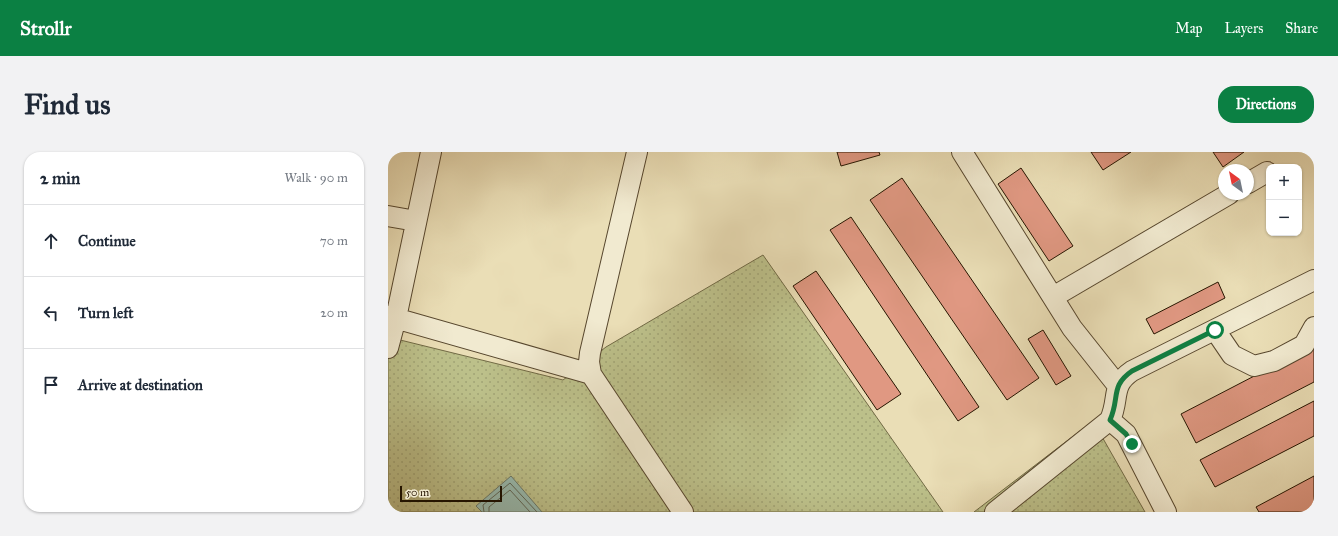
<!DOCTYPE html>
<meta charset="utf-8">
<style>
body{margin:0;font-family:"IM FELL Great Primer",serif;background:#f2f2f3;color:#1f2937}
.controls{position:absolute;right:12px;top:12px;display:grid;overflow:hidden;border-radius:8px;box-shadow:0 1px 3px #0004}
.controls button{width:36px;height:36px;display:grid;place-items:center;padding:0;border:0;border-bottom:1px solid #e0e1e3;background:#fff;color:#1f2937;font:20px sans-serif}
.compass{position:absolute;left:830px;top:12px;width:36px;height:36px;border-radius:50%;background:#fff;box-shadow:0 1px 3px #0004;rotate:327deg}
.scale{position:absolute;left:12px;bottom:10px;width:102px;box-sizing:border-box;padding-left:4px;border:2px solid #261500;border-top:0;font-size:11px;line-height:14px;white-space:nowrap;color:#261500;-webkit-text-stroke:3px #f1ead0;paint-order:stroke}
.stop{position:absolute;width:12px;height:12px;margin:-9px;border:3px solid #0b8043;border-radius:50%;background:#fff}
.stop.end{background:#0b8043;border-color:#fff;box-shadow:0 1px 4px #0008}
.list{margin:0;padding:0;list-style:none}
h2{display:flex;justify-content:space-between;align-items:center;height:52px;margin:0;padding:0 16px;font-size:17px}
h2 small{font-size:13px;font-weight:400;color:#747a83}
.list li{display:grid;grid-template-columns:26px 1fr auto;gap:12px;align-items:center;box-sizing:border-box;height:72px;padding:0 16px;border-top:1px solid #e0e1e3}
.list b{display:block;font-size:15px;white-space:nowrap}
.list em{font-size:13px;font-style:normal;color:#747a83}
.icon{flex:none;width:22px;height:22px;fill:none;stroke:currentColor;stroke-width:2;stroke-linecap:round;stroke-linejoin:round}
.map{position:relative;flex:none;width:926px;height:360px;overflow:hidden;border-radius:16px}
header{display:flex;align-items:center;gap:24px;box-sizing:border-box;height:56px;padding:0 20px;background:#0b8043;color:#fff}
header strong{font-size:19px}
nav{display:flex;gap:22px;margin-inline-start:auto;font-size:14px}
.intro{display:flex;align-items:center;justify-content:space-between;box-sizing:border-box;height:96px;padding:0 24px}
h1{margin:0;font-size:28px}
.button{padding:10px 18px;border-radius:16px;background:#0b8043;color:#fff;font-size:14px;font-weight:700}
main{display:flex;gap:24px;padding:0 24px}
aside{flex:1;background:#fff;border-radius:16px;box-shadow:0 1px 3px #0004}
.map>svg:first-child{display:block}
.grass{fill:url(#grass-dots);stroke:#716a45}
.water{fill:#98bcb1;stroke:#6a796a}
.lines{fill:none;stroke-linecap:round;stroke-linejoin:round}
.shore{stroke:#5f6858;stroke-width:1}
.building{fill:#e09882;stroke:#261500}
.minor-casing{stroke:#57472e;stroke-width:22}
.minor{stroke:#f1ead0;stroke-width:20}
.route{stroke:#0b8043;stroke-width:5}
</style>
<header>
<strong>Strollr</strong>
<nav><a>Map</a><a>Layers</a><a>Share</a></nav>
</header>
<div class="intro"><h1>Find us</h1><a class="button">Directions</a></div>
<main>
<aside>
<h2>2 min<small>Walk · 90 m</small></h2>
<ul class="list">
<li><svg class="icon" aria-label="ahead" viewBox="0 0 24 24"><path d="M12 20V5M6 11l6-6 6 6"/></svg><div><b>Continue</b></div><em>70 m</em></li>
<li><svg class="icon" aria-label="left" viewBox="0 0 24 24"><path d="M17 20v-9H6M10 6l-5 5 5 5"/></svg><div><b>Turn left</b></div><em>20 m</em></li>
<li><svg class="icon" aria-label="arrive" viewBox="0 0 24 24"><path d="M6 21V4h12l-3 4 3 4H6"/></svg><div><b>Arrive at destination</b></div></li>
</ul>
</aside>
<div class="map">
<svg width="926" height="360" viewBox="0 0 926 360">
<defs>
<pattern id="grass-dots" width="8" height="8" patternUnits="userSpaceOnUse"><rect width="8" height="8" fill="#bcc08a"/><path d="M2 2h.1M6 6h.1" fill="none" stroke="#a1a475" stroke-width="1.8" stroke-linecap="round"/></pattern>
</defs>
<rect width="100%" height="100%" fill="#eadeb6"/>
<filter id="stains"><feTurbulence type="fractalNoise" baseFrequency=".005" numOctaves="4"/><feColorMatrix values="0 0 0 0 .2 0 0 0 0 .09 0 0 0 0 .02 0 0 0 .5 -.17"/></filter>
<radialGradient id="worn" r=".72"><stop offset=".6" stop-color="#630" stop-opacity="0"/><stop offset="1" stop-color="#630" stop-opacity=".3"/></radialGradient>
<!-- grass -->
<path class="grass" d="M375,103l180,257h-555v-175l175,43 43,-33z
M705,269l52,91h-171z"/>
<!-- water -->
<path class="water" d="M123,324l31,36h-60l-6,-6z"/>
<g class="lines">
<!-- shore -->
<path class="shore" d="M96,360l-1,-7 27,-22 27,29
M101,360v-5l21,-17 20,22"/>
</g>
<!-- building -->
<path class="building" d="M449,0h42l1,3 -39,11z
M703,0h40l-28,18z
M825,0h31l-21,15z
M633,16l52,78 -24,15 -51,-77z
M514,26l137,200 -32,22 -137,-200z
M463,65l128,190 -21,14 -128,-191z
M428,119l85,123 -24,16 -84,-124z
M830,130l7,16 -71,36 -8,-15z
M655,178l28,46 -15,9 -28,-46z
M926,193v37l-118,61 -15,-29z
M926,249v35l-99,51 -15,-27z
M926,324v32l-7,4h-48l-3,-5z"/>
<g class="lines">
<!-- minor casing -->
<g class="minor-casing">
<path id="minor" d="M249,0l-47,201 -1,9 2,12 92,138
M574,0l110,176 46,58
M860,31l19,-11
M0,64l28,5
M665,145l176,-103
M0,164l203,58
M827,178l17,25 22,11 20,-5 30,-16 10,-18
M0,196l8,-30 35,-166
M722,268l16,14 40,78
M607,360l115,-92c10,-22 0,-34 22,-49l182,-91"/>
</g>
<!-- minor -->
<use href="#minor" class="minor"/>
</g>
<g class="lines">
<!-- route -->
<path class="route" d="M744,292l-6,-10 -16,-14c10,-22 0,-34 22,-49l83,-41"/>
</g>
<rect width="100%" height="100%" filter="url(#stains)"/>
<rect width="100%" height="100%" fill="url(#worn)"/>
</svg>
<div class="controls">
<button>+</button>
<button>−</button>
</div>
<svg class="compass" viewBox="-18 -18 36 36"><path d="M0-13l5 13h-10z" fill="#e53935"/><path d="M0 13l5-13h-10z" fill="#747a83"/></svg>
<div class="scale">50 m</div>
<div class="stop" style="left:827px;top:178px"></div>
<div class="stop end" style="left:744px;top:292px"></div>
</div>
</main>
